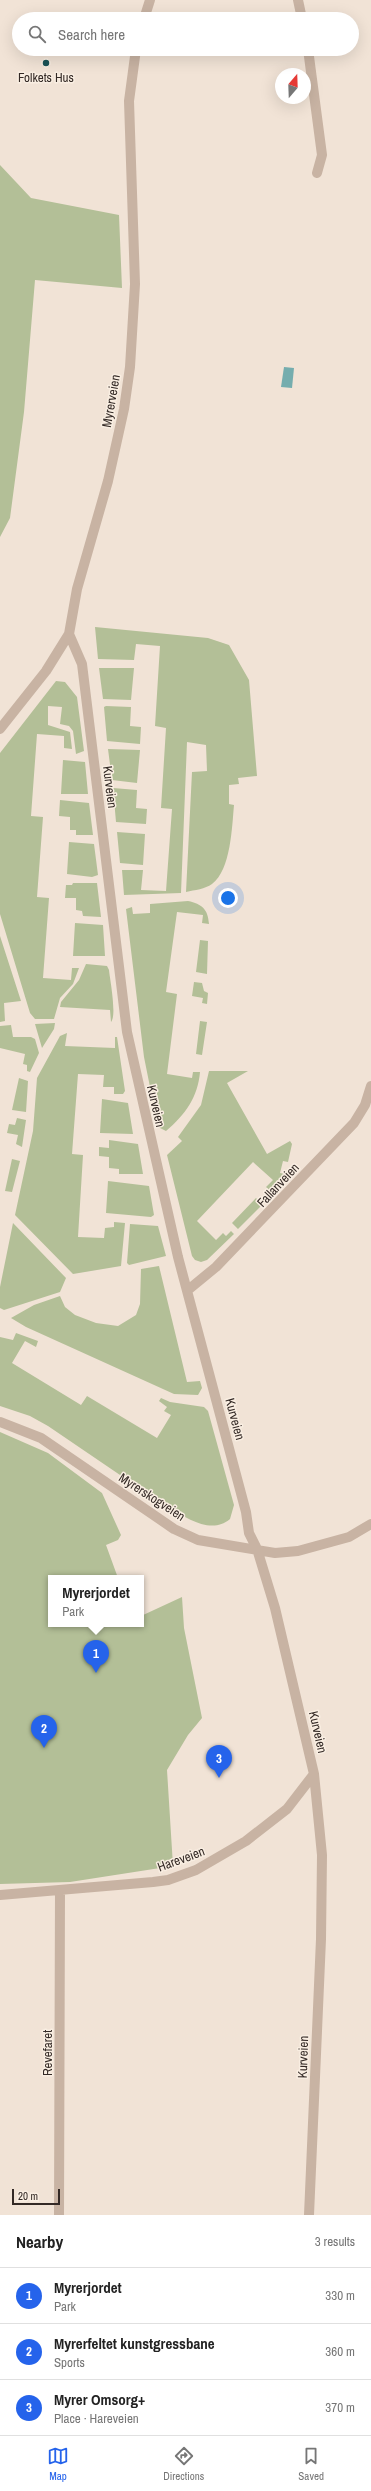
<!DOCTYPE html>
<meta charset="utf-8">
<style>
body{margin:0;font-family:"Archivo Narrow",sans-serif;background:#f6f6f6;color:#222}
.compass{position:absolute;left:275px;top:68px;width:36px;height:36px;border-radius:50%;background:#fff;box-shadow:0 4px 16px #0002;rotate:19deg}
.scale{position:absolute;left:12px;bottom:10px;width:48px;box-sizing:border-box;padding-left:4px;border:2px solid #332925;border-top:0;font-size:11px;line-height:14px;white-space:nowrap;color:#332925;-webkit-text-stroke:3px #f9eee2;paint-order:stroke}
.you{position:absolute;left:228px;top:898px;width:14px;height:14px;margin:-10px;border:3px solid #fff;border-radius:50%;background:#1a73e8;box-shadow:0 0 0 6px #1a73e833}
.badge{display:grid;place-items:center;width:26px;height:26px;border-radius:50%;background:#2563eb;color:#fff;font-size:13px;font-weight:700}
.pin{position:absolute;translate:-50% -33px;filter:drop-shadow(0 1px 2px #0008)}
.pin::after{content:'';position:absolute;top:21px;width:14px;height:12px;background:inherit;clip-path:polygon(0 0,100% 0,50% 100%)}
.popup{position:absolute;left:48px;top:1575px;width:96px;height:52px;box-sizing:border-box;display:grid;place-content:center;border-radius:0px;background:#fff;filter:drop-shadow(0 1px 3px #0005);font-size:13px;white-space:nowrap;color:#767676}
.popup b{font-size:15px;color:#222}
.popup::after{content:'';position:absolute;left:50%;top:100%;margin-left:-8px;border:8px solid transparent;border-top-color:#fff}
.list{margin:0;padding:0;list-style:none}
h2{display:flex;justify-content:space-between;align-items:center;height:52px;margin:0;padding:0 16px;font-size:17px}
h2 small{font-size:13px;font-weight:400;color:#767676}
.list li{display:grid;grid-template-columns:26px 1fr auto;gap:12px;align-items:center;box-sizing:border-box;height:56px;padding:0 16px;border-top:1px solid #e0e0e0}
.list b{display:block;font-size:15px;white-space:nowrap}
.list p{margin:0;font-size:13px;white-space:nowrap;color:#767676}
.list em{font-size:13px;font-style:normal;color:#767676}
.icon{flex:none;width:22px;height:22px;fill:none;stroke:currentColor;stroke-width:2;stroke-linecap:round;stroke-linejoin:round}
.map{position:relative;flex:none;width:371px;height:2215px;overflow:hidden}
.search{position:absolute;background:#fff;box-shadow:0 4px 16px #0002;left:12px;right:12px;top:12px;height:44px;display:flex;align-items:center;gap:10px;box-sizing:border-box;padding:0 14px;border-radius:22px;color:#767676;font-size:15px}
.sheet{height:220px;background:#fff}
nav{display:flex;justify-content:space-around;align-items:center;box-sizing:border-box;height:56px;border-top:1px solid #e0e0e0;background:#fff;font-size:11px;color:#767676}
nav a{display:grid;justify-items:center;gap:2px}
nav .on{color:#2563eb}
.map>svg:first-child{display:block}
.green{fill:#b3bf97}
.water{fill:#75adae}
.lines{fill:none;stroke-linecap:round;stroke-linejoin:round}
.minor{stroke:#c8b3a3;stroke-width:10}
.poi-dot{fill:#1a5255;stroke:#f9eee2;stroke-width:1.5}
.labels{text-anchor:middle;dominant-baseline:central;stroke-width:3;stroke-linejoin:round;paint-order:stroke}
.poi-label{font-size:13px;fill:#332925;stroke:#f9eee2}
.street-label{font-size:13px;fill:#332925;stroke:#f9eee2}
</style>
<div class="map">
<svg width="371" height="2215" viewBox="0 0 371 2215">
<rect width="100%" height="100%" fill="#f1e3d6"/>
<!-- green -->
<path class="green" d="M0,165l31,33 88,17 3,73 -87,-8 -11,132 -14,106 -10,19z
M95,627l113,11 21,7 20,35 8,96 -19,2 1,6 -10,1v19l5,1c-2,21 -3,65 -22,79 -7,5 -17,6 -26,8l6,-120 15,-1 -1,-26 -19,-3 -6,151 -57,2 -2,-25h21l-2,20 25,1 6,-82 -11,-1 5,-80 -11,-2 5,-80 -24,-2 -2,16 -36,-1z
M99,668h35l-3,32 -28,-1z
M56,681l9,1 12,15 7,54 -8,3 -3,-23 -4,-5 -9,-2 2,-17 -14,-1v19l22,7 2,17 -8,-1v-12l-27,-2 -6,82 12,1 -6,80 12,1 -6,80 28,2 1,-12h7l-6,16 -13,14 -6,21h-19l-5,-6 -30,-99v-161z
M106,706l25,1 -1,19 11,1 -1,17 -33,-3 -3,-34z
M108,749l32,1 -3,33 -25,-3z
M63,760l22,2 3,32h-27z
M113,788l24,2 -1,18 11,1 -1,15 -30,-2z
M60,800l29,3 4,32h-17v-5h-6v-13l-11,-1z
M117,832l28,2 -2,31 -23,-2z
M69,842l25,2 4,31 -6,2 -25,-3z
M73,883h24l4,34 -18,-1 -1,-5 -6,-1v-12h-11l1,-13h6z
M188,901c14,3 20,8 21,23l-7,-1 1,-8 -26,-3 -11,80 11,2 -10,80 25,4 1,-6h7c-2,25 -15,43 -34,59l-8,-4 -14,-70 -18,-148 6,-2 1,7 17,-1v-9z
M75,923l28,2 2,31h-32z
M0,936l21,65 -17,2 1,18 -5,1z
M200,940l8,1 -1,33 -11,-2z
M86,964l21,2 2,4c1,10 8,45 2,52l-1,-12 -50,-3 1,-5 18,-22z
M194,982l8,1 2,8 4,2 -1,11 -5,-1 1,-5 -11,-2z
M200,1021l7,1 -5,33 -6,-1z
M55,1023l-1,6 -12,19 -7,-24z
M11,1025l2,12h18l4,2 4,14 -9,19 -3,-1v-6l-4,-1 2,-10 -25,-6v-22z
M67,1033l-2,13 50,2v-11h2l8,54 -2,3h-9v-7h-11l1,-12 -26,-1 -6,80 11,1 -5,82 26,1 1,-10 9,-1v-5l11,1 -4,43 -48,8 -58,-59 18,-84 4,-53 23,-42z
M209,1071h39l-21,12 40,71 23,-13 2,3 -4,18 -5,-1 -3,12 5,1 -12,19 -7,-6 7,-7 -20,-18 -56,59 19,19 7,-7 3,3 5,-5 3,3 -27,26 -6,2 -6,-2 -3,-4 -25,-101 15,-14 -4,-4 23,-32z
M19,1078l9,3 -2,31 -14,-2z
M102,1099l26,4 5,31 -33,-1z
M17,1118l9,2 -4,27 -6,-3 2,-9 -11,-2 2,-9 6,1z
M109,1140l29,4 5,30h-24v-5l-10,-1v-11l-10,-1v-9l10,1z
M12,1159l8,2 -8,31 -7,-1z
M108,1181l41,5 5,29 -3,2 -45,-4z
M256,1198l6,7 -24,24 -6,-6z
M13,1223l53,55 -6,14 -56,18 -4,-2v-21z
M130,1224l28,2 8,30 -37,9 -2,-2z
M159,1266l28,116 13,-1 2,7 -4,7 -24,-1 -148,-67 -15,-9 23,-13 26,-9 5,11 10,8 21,8 22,3 18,-11 4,-11 1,-35z
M16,1333l22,8 -2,6 -11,-6 -13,22 69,42 6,-9 70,42 14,-23 -7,-4 3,-4 -8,-6 2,-3 9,4 34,5 4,4 26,94 -4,14c-19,16 -42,-1 -60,-10l-122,-83 -18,-10 -30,-10v-69l13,3z
M0,1432l48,21 54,40 19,42 -3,5 -12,5 12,33h-67v46h90v-8l41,-19 2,31 18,90 -14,17 -21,35 6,96 -103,16 -70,2z"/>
<!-- water -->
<path class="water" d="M284,367l10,1 -2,20 -11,-1z"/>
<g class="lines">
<!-- minor -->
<path class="minor" d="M298,0l4,19
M144,19l6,-19
M308,49l14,106 -5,18
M69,634l13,30 45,368 51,225 68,255 3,21 8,16 18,59 39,166 8,81 -1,84 -12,276
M0,729l46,-58 23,-37 8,-45 31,-108 16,-72 6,-42 5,-83 -6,-183 7,-52
M188,1290l28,-23 138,-144 11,-18 6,-19
M0,1422l41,16 133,91 24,11 77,13 23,-2 51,-14 22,-13
M0,1895l153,-13 15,-2 28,-10 50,-29 41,-32 27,-35
M59,2215l1,-324"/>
</g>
<!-- markers -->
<circle class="poi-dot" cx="46" cy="63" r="4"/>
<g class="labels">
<!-- poi labels -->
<g class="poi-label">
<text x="46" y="77">Folkets Hus</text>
</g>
<!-- street labels -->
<g class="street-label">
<text transform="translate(111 401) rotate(-80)">Myrerveien</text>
<text transform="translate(110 787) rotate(83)">Kurveien</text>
<text transform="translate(156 1106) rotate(77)">Kurveien</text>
<text transform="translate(278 1185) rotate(-47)">Fallanveien</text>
<text transform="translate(235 1419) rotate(75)">Kurveien</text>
<text transform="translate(152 1497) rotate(33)">Myrerskogveien</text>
<text transform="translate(318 1732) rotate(77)">Kurveien</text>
<text transform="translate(181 1859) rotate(-20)">Hareveien</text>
<text transform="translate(47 2053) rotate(-90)">Revefaret</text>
<text transform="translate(303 2057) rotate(-88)">Kurveien</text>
</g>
</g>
</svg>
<svg class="compass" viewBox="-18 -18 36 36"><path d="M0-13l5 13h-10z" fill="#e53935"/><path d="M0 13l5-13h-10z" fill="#767676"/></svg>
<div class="scale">20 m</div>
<div class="you"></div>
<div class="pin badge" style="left:96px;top:1673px">1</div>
<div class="popup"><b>Myrerjordet</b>Park</div>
<div class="pin badge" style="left:44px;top:1748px">2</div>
<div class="pin badge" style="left:219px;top:1778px">3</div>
<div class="search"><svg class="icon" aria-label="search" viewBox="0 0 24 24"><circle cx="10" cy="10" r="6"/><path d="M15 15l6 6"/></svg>Search here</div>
</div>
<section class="sheet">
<h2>Nearby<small>3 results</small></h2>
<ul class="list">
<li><span class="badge">1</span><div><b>Myrerjordet</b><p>Park</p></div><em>330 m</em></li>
<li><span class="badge">2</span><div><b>Myrerfeltet kunstgressbane</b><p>Sports</p></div><em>360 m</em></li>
<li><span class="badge">3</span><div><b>Myrer Omsorg+</b><p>Place · Hareveien</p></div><em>370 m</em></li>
</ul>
</section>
<nav>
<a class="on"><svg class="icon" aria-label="map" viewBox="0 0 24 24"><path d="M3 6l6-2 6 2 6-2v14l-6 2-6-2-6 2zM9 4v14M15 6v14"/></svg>Map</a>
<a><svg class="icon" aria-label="directions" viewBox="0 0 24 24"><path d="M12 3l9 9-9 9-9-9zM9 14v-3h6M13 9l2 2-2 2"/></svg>Directions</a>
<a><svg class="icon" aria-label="saved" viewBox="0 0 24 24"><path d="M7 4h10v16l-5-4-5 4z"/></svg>Saved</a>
</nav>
